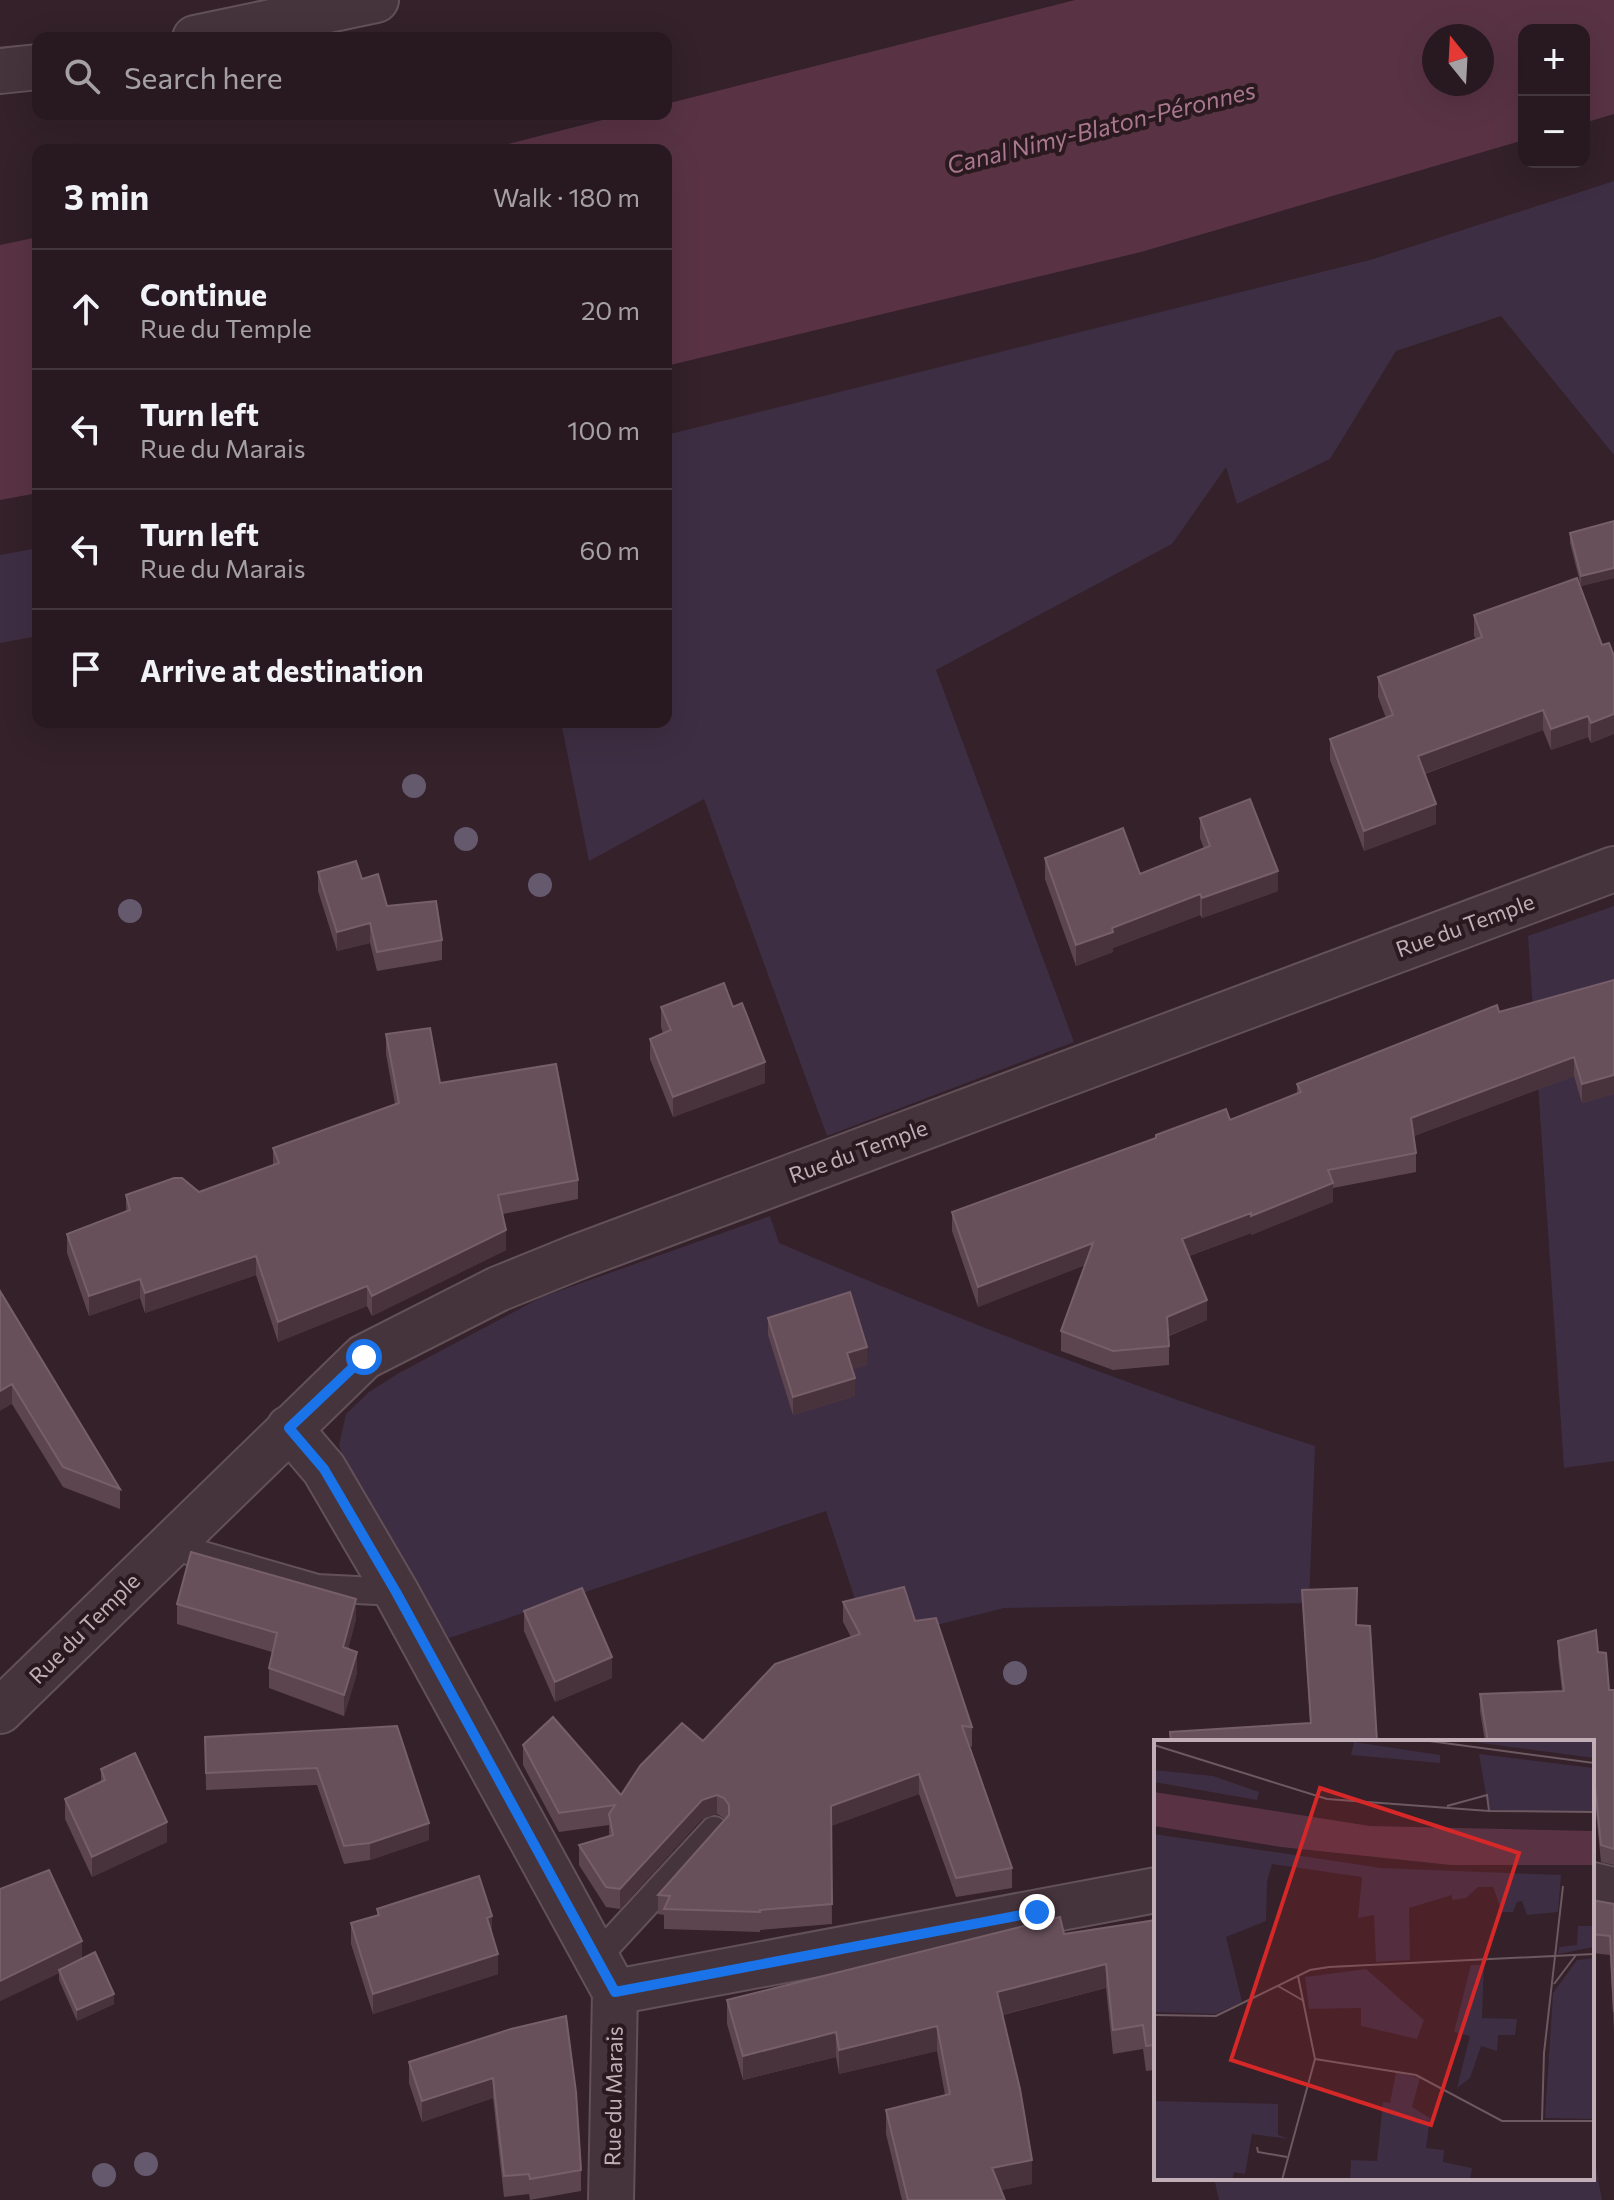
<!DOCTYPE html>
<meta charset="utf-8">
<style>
body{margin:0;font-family:Commissioner,sans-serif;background:#2f2228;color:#f1f3f6}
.controls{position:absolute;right:24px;top:24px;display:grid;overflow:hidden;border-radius:16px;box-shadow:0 8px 32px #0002}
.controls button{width:72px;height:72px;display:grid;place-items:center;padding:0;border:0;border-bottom:2px solid #43383d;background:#27191f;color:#f1f3f6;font:40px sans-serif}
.compass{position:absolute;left:1422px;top:24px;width:72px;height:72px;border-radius:50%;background:#27191f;box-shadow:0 8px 32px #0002;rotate:342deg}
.stop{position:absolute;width:24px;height:24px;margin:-18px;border:6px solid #1a73e8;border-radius:50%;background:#fff}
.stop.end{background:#1a73e8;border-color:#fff;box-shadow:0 2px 8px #0008}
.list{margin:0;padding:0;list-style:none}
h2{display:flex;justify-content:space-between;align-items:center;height:104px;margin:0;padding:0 32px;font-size:34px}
h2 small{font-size:26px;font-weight:400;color:#a4a0a4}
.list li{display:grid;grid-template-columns:52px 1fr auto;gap:24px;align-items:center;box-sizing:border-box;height:120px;padding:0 32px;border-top:2px solid #43383d}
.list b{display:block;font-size:30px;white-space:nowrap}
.list p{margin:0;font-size:26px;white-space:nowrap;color:#a4a0a4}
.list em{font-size:26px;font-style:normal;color:#a4a0a4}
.icon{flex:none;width:44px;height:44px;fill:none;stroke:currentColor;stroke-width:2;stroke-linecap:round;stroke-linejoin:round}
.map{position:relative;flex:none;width:1614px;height:2200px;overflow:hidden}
.search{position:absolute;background:#27191f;box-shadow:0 8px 32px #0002;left:32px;top:32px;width:640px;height:88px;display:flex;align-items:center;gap:20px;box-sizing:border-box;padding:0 28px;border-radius:16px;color:#a4a0a4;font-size:30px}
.panel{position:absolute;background:#27191f;box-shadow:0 8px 32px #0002;left:32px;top:144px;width:640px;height:584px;border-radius:16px}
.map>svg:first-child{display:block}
.green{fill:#3e2e43}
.water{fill:#593344;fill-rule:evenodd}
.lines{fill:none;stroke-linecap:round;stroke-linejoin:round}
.service-casing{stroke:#635159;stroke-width:30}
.minor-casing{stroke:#635159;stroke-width:48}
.service{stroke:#45343b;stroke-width:26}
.minor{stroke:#45343b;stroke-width:44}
.tree{fill:#65596e}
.wall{fill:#5d4550}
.shaded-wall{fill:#48323c}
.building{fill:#68505b;stroke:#765f69;stroke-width:2}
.route{stroke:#1a73e8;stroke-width:10}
.labels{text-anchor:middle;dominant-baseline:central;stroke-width:8;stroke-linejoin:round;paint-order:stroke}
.street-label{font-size:22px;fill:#c2aeb6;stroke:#2a1a20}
.water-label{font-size:24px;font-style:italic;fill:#a9788e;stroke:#2a1a20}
.inset-road{fill:none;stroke:#6d5961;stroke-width:2}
.view{fill:#d62828;fill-opacity:0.15;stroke:#d62828;stroke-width:4}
.inset-edge{fill:none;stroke:#c2aeb6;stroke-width:4}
</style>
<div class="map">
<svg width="1614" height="2200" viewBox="0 0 1614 2200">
<rect width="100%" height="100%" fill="#342129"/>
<!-- green -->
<path class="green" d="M1614,181v274l-113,-139 -105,35 -66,108 -93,45 -11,-37 -54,77 -236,126 138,372 -247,94 -123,-337 -115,62 -28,-139h105v-287l704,-175z
M38,548v88l-38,7v-88z
M1614,906v555l-50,7 -36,-532z
M770,1216l9,27c175,75 354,145 536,203l-6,157 -305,5 -135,34 -43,-131 -377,127 -103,-173 -7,-20 7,-31 23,-22 30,-19 143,-76z
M1592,2147l10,53h-383l-5,-22h378z"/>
<!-- water -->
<path class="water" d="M1075,0h539v114l-30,9v-93h-60v110l-383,112 -475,114v-216h-182l142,-36h40v-10zM1434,36h48v48h-48z
M38,237v256l-38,7v-255z"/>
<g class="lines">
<!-- service casing -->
<g class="service-casing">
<path id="service" d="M168,1545l149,43 79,4
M597,1957l117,-127"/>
</g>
<!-- minor casing -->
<g class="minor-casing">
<path id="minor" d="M195,38l181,-38
M0,71l38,-4
M289,1428l35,41 72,123 219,400 -4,208
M0,1711l364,-354 134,-68 79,-32 1037,-388
M1592,1885l22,5
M615,1992l541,-102"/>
</g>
<!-- service -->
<use href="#service" class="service"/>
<!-- minor -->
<use href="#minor" class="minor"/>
</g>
<!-- trees -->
<g class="tree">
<circle cx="414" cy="786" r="12"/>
<circle cx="466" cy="839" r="12"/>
<circle cx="540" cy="885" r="12"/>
<circle cx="130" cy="911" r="12"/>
<circle cx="1015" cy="1673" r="12"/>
<circle cx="146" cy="2164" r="12"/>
<circle cx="104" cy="2175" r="12"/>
</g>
<!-- wall -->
<path class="wall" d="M1614,521v57l-33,8 -11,-43v-10z
M1474,615l128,30 12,11v78l-23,9 -3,-6 -37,13 -8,-20 -118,44 11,50 -72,27 -34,-91v-21l56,-21 -8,-21v-20l98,-38 -2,-3z
M1200,818l78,73 -76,27 -2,-3 -87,33v4l-37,14 -31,-87v-21l95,16 64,-25 -4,-11z
M318,872l44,7 25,27 55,34v20l-65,11 -7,-28 -33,8 -19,-60z
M1614,980v114l-32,9 -8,-27 -160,60 2,17v19l-83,16v14l-82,33v-2l-62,23 18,64 -38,16v29l-56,5 -52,-19v-20l24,-66 -107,42 -26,-76v-19l204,-74v-3l74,-15 67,-26v-10l202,-72z
M661,1007h72l32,76 -92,34 -23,-58v-20l13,-6 -2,-6z
M386,1034l54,49 138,97v19l-75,15 3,36 -134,66 -5,-10 -89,36 -22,-67 -111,38 -5,-15 -51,18 -22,-63v-19l59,-22v-17l73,-3 74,-27v-17l122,-44 -9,-50z
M0,1291l120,198v20l-57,-22 -51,-83z
M768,1318l99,47 -15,4 3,27 -62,19 -25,-80z
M1302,1590l55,35 20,117h-207v-10l140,-9z
M843,1602l72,19 57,106v20l-2,-1 42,122v20l-56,9 -37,-103 -88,32 1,98 -72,6v2l-96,-3v-14l-6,-1v-19l67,-76 -8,-5 -15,5 -82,90 -14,-2 -27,-42v-20l30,-9v-11l-50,7 -36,-67v-20l98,50 82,-54 148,-104 -8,-15z
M177,1604l179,15 -8,30 9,24 -13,43 -75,-28v-20l3,-16 -95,-28z
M524,1611l88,67 -57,24 -31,-71z
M1558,1641l40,11 11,38h5v175l-13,-3 -8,-79h-1v-41h-107l-5,-31v-17l82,-3 -4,-34z
M397,1726l32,114 -59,20 -26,4 -27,-79 -111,5 -1,-53z
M101,1769l66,73 -75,35 -27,-58v-20l36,-17z
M0,1889l82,70 32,45 -37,17 -18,-41v-7l-59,28z
M1592,1900l22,4v127l-4,-76 -18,-2z
M377,1909l115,24 6,41 -125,40 -22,-70v-21l26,-7z
M1156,1920v166l-2,-16 -8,1 -3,-22 -30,5 -7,-66 -103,27 29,169 -31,6 4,10h-103l-16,-66v-24l59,-15 -8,-44 -98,23 -3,-17 -93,23 -16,-56v-24l337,-66z
M511,2029l70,141v21l-51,9 -1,-6 -25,3 -11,-99 -71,24 -13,-39v-21z
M1592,2107l2,30v10h-2z"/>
<!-- shaded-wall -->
<path class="shaded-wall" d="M1614,568v10l-33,8v-10z
M1543,710v20l-125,46v-20z
M1614,714v20l-23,9v-20z
M1588,716v21l-37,13v-21z
M1436,804v20l-72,27v-20z
M1278,871v20l-76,27v-20z
M1200,894v21l-87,33v4l-37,14v-21l36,-17z
M370,923v20l-33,8v-19z
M1574,1057v19l-163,61v-19z
M765,1062v21l-92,34v-20z
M1614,1075v19l-32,9v-19z
M1333,1183v19l-82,33v-19z
M1251,1213v20l-69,25v-19z
M506,1230v20l-134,66v-20z
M1093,1243v19l-115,45v-20z
M256,1256v19l-111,38v-20z
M140,1279v19l-51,18v-20z
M367,1286v20l-89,36v-20z
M1207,1300v20l-40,16v-19z
M867,1347v18l-20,6v-18z
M855,1378v18l-62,19v-18z
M12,1384v20l-12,7v-20z
M356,1599v20l-13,48v-20z
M357,1652v21l-13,43v-21z
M612,1657v21l-57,24v-20z
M919,1774v20l-88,32v-20z
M717,1795v19l-15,5 -82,90v-20l82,-89z
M167,1822v20l-75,35v-20z
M429,1823v17l-59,20v-17z
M492,1916v21l-5,-19z
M82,1941v21l-23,8v3l-59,28v-20z
M498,1954v20l-125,40v-20z
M1106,1964v24l-109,28v-24z
M114,1994v10l-37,17v-11z
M937,2026v25l-98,23v-24z
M836,2032v25l-93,23v-24z
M493,2078v20l-71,24v-21z
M1032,2160v24l-40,8v-24z"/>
<!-- building -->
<path class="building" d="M1614,521v47l-33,8 -11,-43z
M1577,578l25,67 7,-2 5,13v58l-23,9 -3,-7 -37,13 -8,-19 -125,46 18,48 -72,27 -34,-92 63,-24 -15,-38 104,-40 -8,-22z
M1250,799l28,72 -76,27 -2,-4 -88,34 1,4 -37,13 -31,-87 78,-30 17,46 70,-28 -10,-28z
M356,861l6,18 16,-5 9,32 49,-5 6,39 -65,12 -7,-29 -33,9 -19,-60z
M1614,980v95l-32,9 -8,-27 -163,61 5,35 -88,17 5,13 -82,33v-3l-69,26 25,61 -40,17 2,29 -56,5 -52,-20 32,-88 -115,44 -26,-75 204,-74v-3l70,-26 4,11 71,-28 -4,-8 200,-79 2,7z
M724,983l9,24 9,-4 23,59 -92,35 -23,-58 21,-9 -10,-23z
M430,1028l10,55 116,-19 22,116 -80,15 8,35 -134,66 -5,-10 -89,36 -22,-66 -111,37 -5,-14 -51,17 -22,-62 63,-24 -4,-15 48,-17h8l17,14 80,-29 -6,-15 126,-45 -13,-69z
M0,1291l120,198 -57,-22 -51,-83 -12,7z
M850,1292l17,55 -20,6 8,25 -62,19 -25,-79z
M191,1552l165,47 -13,48 14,5 -13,43 -75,-27 8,-35 -100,-29z
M904,1587l11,34 21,-3 36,109 -10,-1 50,142 -56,10 -37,-104 -88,32 1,98 -72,6v2l-96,-3 6,-13 -12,-1 71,-80v-10l-5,-7 -7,-3 -15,5 -82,89 -14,-2 -27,-42 34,-10 -4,-21 6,-9 -56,8 -36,-68 30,-28 68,78 19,-29 42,-43 21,18 72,-77 85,-30 -17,-32z
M582,1588l30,69 -57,25 -31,-71z
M1357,1588l-1,37 14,1 7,116h-206l-1,-10 141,-9 -9,-133z
M1596,1630l2,22 8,1 3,37h5v159l-13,-4 -8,-79h-1v-24h-104l-8,-48 84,-3 -6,-50z
M397,1726l32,97 -59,20 -26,3 -27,-78 -111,5 -1,-36z
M135,1753l32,69 -75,35 -27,-58 40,-19 -4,-11z
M49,1870l33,71 -82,40v-92z
M479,1876l13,40 -5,2 11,36 -125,40 -22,-71 28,-8 -2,-6z
M1592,1900l22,4v108l-4,-76 -18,-2z
M1060,1917l4,17 92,-14v141l-2,-16 -8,1 -3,-21 -30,5 -7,-66 -109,28 23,97 12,71 -40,8 13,32h-97l-22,-90 64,-16 -13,-68 -98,24 -3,-18 -93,24 -16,-56z
M95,1952l19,42 -37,16 -18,-40z
M566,2016l10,76 5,78 -51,9 -1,-5 -25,2 -11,-98 -71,23 -13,-39 102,-33z
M1592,2107l2,30h-2z"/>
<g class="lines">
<!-- route -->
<path class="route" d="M364,1357l-75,71 35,41 72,123 219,400 422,-80"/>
</g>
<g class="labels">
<!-- street labels -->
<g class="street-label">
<text transform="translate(1465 925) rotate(-20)">Rue du Temple</text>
<text transform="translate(858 1151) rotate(-20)">Rue du Temple</text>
<text transform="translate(84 1628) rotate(-45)">Rue du Temple</text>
<text transform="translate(613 2096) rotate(-89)">Rue du Marais</text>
</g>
<!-- water labels -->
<g class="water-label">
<text transform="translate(1101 127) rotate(-14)">Canal Nimy-Blaton-Péronnes</text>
</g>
</g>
<!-- overview -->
<g transform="translate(1154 1740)">
<rect width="440" height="440" fill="#342129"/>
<path d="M305,0h135v18zM200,2l86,13v8l-89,-8zM325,14l115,14v44l-105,-1zM0,30l59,6 46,16 -2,8 -103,-18zM0,94l227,34 180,7 -3,37 -31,3 -5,-14 -5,1 -4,10h-11l-9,-25h-15l-12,11 -14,2v-5l-43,13 1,52 -34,2 -2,-47 -16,3 4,-41 -90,-13 -5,17 -1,40 -40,16 16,65 -26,12 -62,-2zM424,186h16v21l-36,7 1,-7 18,-2zM440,218v161l-49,-1 8,-125 24,-33zM317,225h13l-2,53 35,1 -2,16h-17l-1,16 -16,-5 -11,32 -13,10 13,-52 -16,-4zM212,229l58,51 -7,19 -56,-13v-18l-52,1 -4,-32zM242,332l24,6 -8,29 18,11 -4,30 18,2 -1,12 29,6 -2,12h-120l1,-20 26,1 6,-59 7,1zM0,361l124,3v31l11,4 -37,-5 -7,40 -11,-2 -2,8h-78z" fill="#3e2e43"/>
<path d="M0,52l216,34 224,5v34h-143l-170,-18 -127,-21z" fill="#593344"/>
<path class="inset-road" d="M268,0l172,23M0,5l173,54 162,12 105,1M293,66l40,-11 2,16M400,244l22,-29M124,246l26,15M0,275l62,1 94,-46 19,-3 265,-13M161,319l101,16 86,46h92M388,380l2,-67 19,-167M103,407l1,5 29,5M128,440l33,-121 -17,-83"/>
<path class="view" d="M166,48l199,65 -88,272 -200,-65z"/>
<rect width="440" height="440" class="inset-edge"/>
</g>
</svg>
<div class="controls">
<button>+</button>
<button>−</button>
</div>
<svg class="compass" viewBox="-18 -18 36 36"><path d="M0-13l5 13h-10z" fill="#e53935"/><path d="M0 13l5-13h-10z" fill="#a4a0a4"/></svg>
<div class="stop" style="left:364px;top:1357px"></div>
<div class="stop end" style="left:1037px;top:1912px"></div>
<div class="search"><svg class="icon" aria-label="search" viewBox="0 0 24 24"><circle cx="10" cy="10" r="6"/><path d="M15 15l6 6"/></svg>Search here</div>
<section class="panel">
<h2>3 min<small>Walk · 180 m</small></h2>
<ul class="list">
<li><svg class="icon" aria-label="ahead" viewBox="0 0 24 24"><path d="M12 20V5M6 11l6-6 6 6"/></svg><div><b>Continue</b><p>Rue du Temple</p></div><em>20 m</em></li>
<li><svg class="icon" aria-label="left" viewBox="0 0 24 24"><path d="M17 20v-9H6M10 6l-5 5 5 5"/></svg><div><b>Turn left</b><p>Rue du Marais</p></div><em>100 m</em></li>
<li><svg class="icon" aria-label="left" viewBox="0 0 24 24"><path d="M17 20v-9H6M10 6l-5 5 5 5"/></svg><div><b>Turn left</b><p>Rue du Marais</p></div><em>60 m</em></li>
<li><svg class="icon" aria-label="arrive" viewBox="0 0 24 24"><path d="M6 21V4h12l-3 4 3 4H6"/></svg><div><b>Arrive at destination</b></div></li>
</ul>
</section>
</div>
